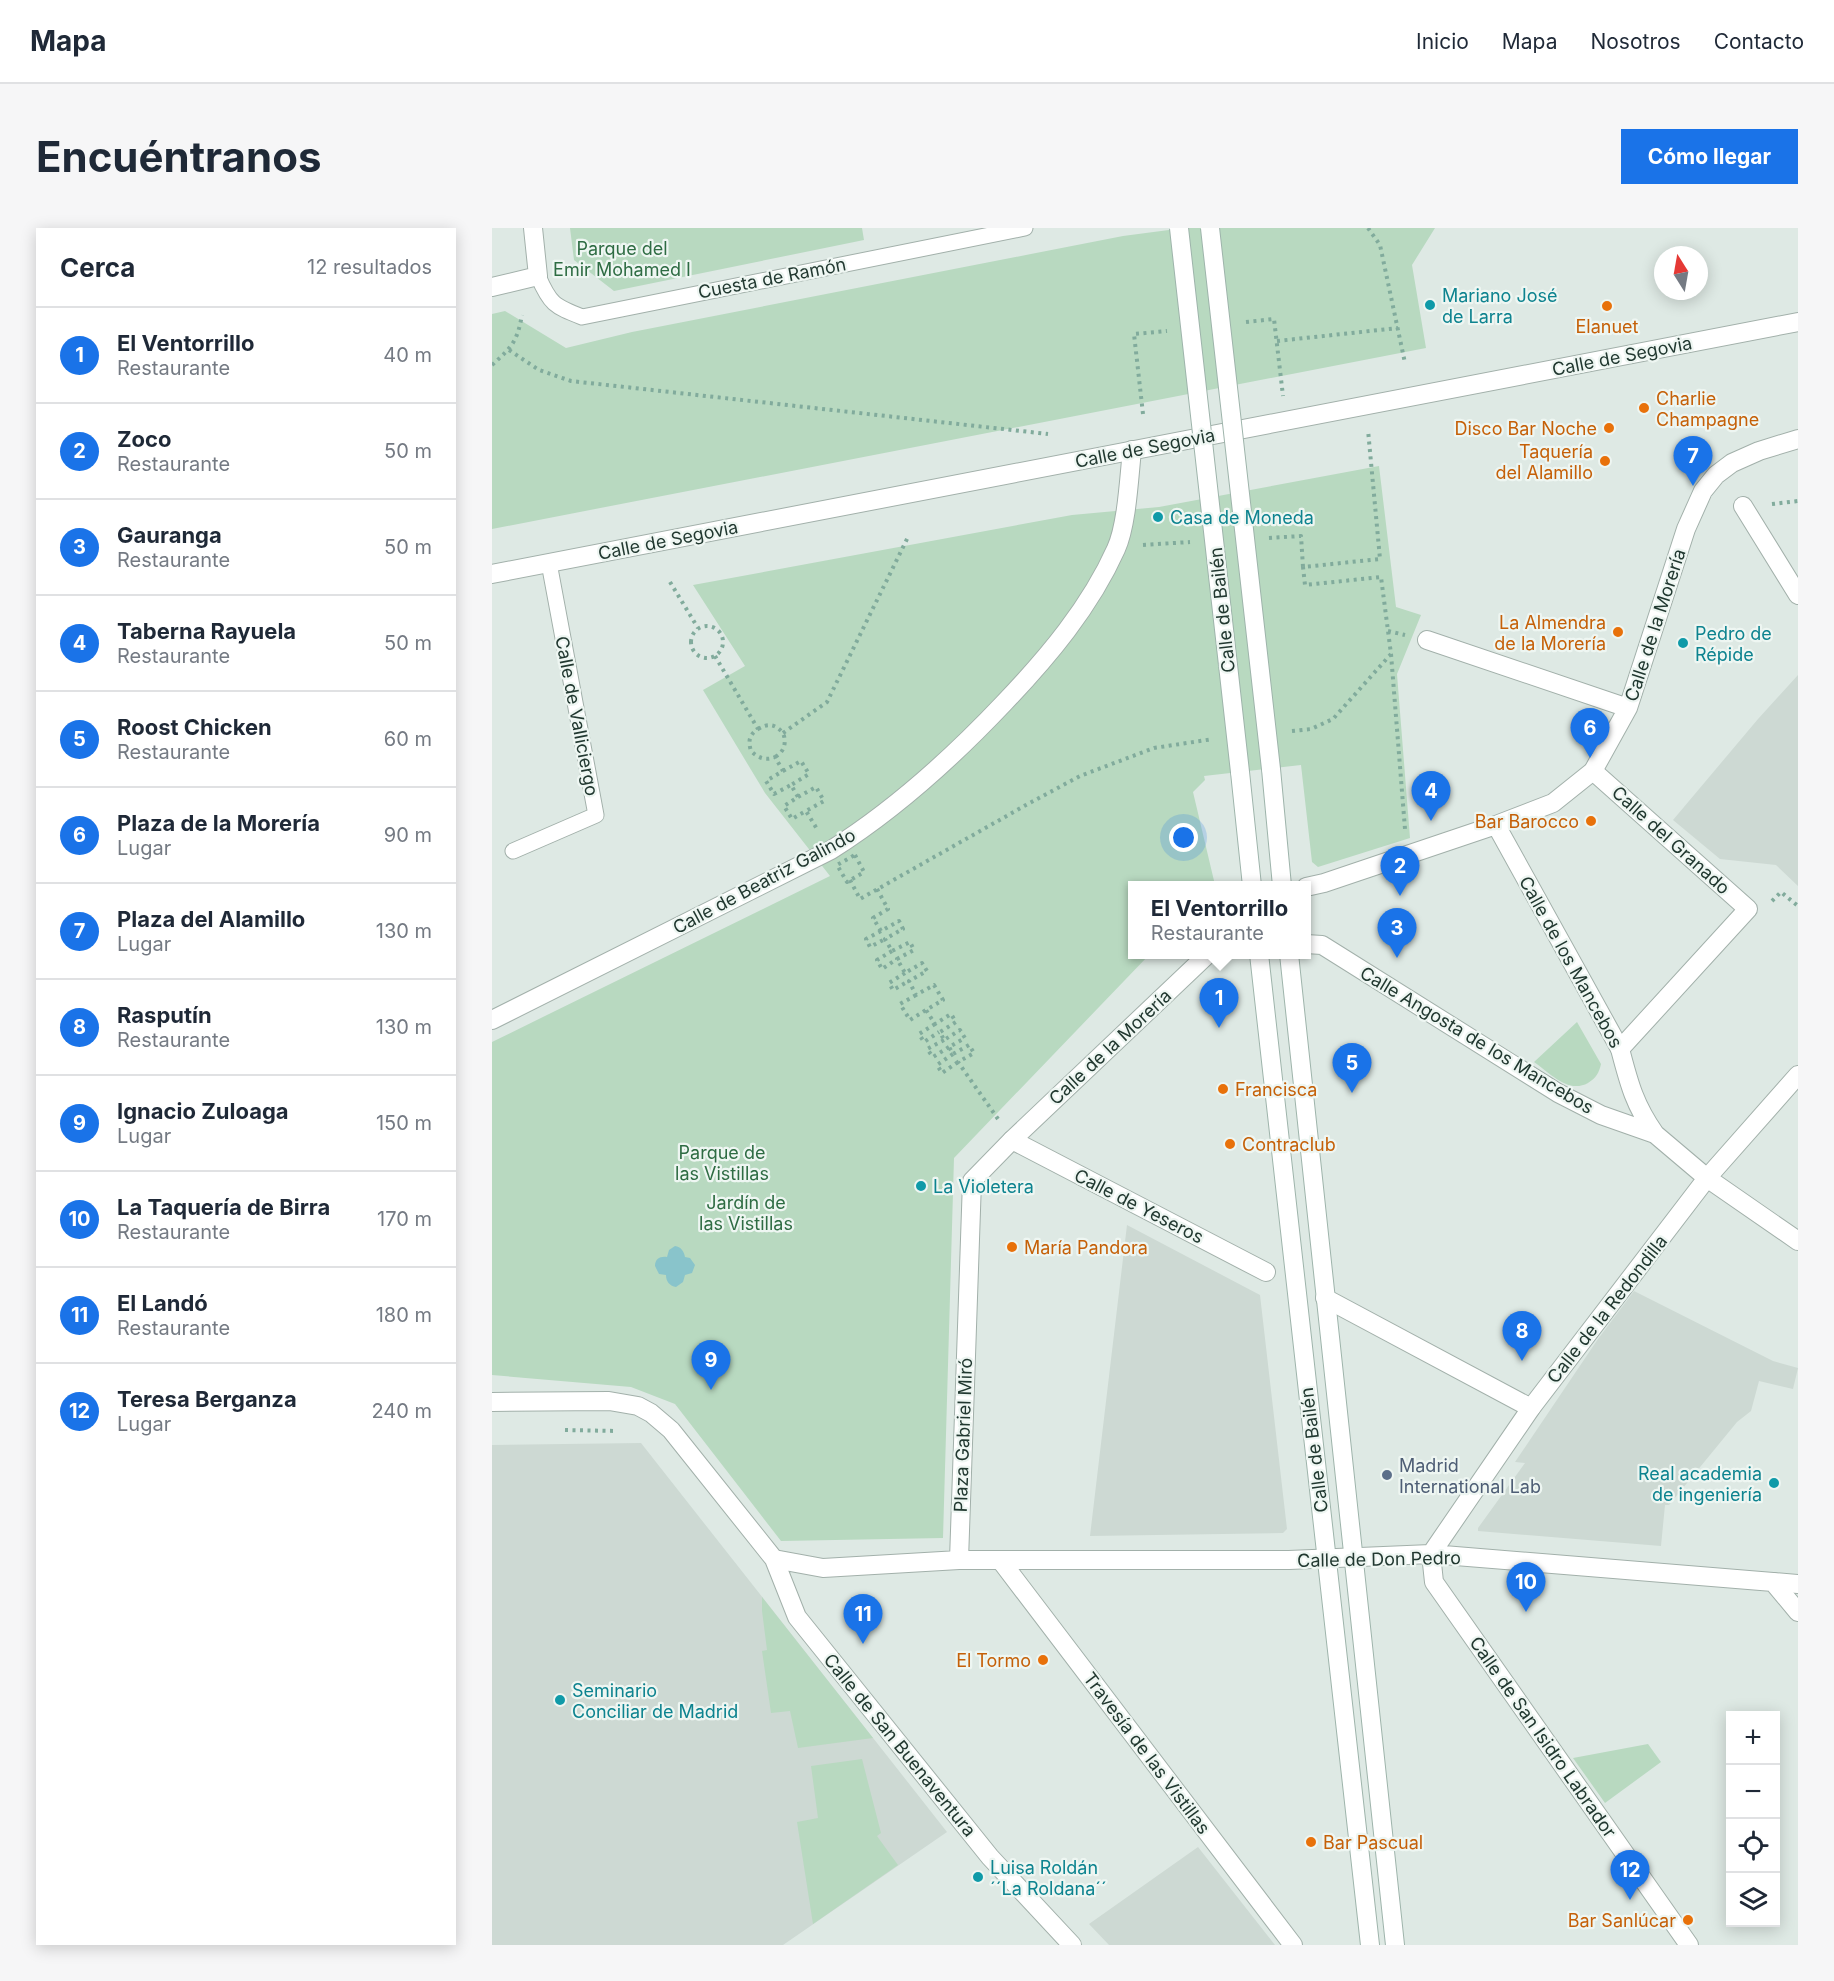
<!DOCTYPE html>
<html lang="es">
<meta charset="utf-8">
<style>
body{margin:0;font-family:Inter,sans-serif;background:#f6f6f7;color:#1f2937}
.controls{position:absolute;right:18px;bottom:18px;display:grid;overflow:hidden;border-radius:0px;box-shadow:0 3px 15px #0003}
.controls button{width:54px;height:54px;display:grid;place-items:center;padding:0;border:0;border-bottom:2px solid #e0e1e3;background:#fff;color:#1f2937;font:30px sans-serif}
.compass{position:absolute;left:1162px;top:18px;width:54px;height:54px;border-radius:50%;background:#fff;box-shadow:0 3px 15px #0003;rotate:349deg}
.you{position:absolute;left:692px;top:610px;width:21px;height:21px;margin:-15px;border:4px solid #fff;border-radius:50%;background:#1a73e8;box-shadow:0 0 0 9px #1a73e833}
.badge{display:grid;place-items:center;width:39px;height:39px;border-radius:50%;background:#1a73e8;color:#fff;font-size:20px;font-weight:700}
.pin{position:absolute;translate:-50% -50px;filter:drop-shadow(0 2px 3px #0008)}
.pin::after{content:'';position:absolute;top:32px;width:21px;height:18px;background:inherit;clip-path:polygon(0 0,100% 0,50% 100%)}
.popup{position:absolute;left:636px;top:653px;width:183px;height:78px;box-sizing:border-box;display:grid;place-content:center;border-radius:0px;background:#fff;filter:drop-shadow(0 2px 4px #0005);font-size:20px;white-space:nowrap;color:#747a83}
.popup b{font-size:22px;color:#1f2937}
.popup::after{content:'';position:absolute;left:50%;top:100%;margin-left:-12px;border:12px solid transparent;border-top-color:#fff}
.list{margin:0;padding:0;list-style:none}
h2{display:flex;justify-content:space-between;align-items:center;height:78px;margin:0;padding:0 24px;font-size:26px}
h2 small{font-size:20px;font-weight:400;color:#747a83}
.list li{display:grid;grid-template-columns:39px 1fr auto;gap:18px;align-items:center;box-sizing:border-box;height:96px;padding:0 24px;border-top:2px solid #e0e1e3}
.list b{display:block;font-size:22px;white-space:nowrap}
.list p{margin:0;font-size:20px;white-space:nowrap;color:#747a83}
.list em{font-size:20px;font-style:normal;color:#747a83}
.icon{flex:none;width:33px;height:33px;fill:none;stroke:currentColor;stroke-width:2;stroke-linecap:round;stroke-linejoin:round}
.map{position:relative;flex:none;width:1306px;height:1717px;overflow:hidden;border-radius:0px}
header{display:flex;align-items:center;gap:36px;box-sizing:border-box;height:84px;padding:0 30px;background:#fff;border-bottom:2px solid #e0e1e3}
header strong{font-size:28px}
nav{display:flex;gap:33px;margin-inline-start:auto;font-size:21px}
.intro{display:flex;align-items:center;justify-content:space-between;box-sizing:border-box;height:144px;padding:0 36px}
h1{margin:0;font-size:42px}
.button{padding:15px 27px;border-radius:0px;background:#1a73e8;color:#fff;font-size:21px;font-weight:700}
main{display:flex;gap:36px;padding:0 36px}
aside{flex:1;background:#fff;border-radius:0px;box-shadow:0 3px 15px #0003}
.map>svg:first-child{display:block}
.built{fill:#cdd9d3}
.green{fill:#b8d9c0}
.water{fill:#89c4cb}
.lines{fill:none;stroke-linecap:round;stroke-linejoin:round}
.service-casing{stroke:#a2b0aa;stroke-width:17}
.pedestrian-casing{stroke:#a2b0aa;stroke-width:20}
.minor-casing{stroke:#a2b0aa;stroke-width:20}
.tertiary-casing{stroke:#a2b0aa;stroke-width:20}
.secondary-casing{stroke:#9eb4ab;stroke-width:20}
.path{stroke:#81ab9c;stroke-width:4;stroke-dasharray:3 4.5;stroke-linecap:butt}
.service{stroke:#fff;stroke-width:15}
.pedestrian{stroke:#fff;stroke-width:18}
.minor{stroke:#fff;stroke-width:18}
.tertiary{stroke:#fff;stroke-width:18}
.secondary{stroke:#fff;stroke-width:18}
.secondary-bridge-casing{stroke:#9eb4ab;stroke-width:20;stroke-linecap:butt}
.secondary-bridge{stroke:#fff;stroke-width:18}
.culture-dot{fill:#0f9aa8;stroke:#eef6f2;stroke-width:2}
.food-dot{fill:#e8710a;stroke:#eef6f2;stroke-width:2}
.service-dot{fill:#5c6f8a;stroke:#eef6f2;stroke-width:2}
.labels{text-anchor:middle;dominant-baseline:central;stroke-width:4.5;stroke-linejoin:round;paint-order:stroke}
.park-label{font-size:18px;fill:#2e6c43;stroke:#eef6f2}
.street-label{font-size:18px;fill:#213830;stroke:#eef6f2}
.culture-label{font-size:18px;fill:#0d838f;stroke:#eef6f2;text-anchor:start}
.food-label{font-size:18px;fill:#c56008;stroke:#eef6f2;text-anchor:end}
.service-label{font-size:18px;fill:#4e5e75;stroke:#eef6f2;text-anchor:start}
</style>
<header>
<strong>Mapa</strong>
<nav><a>Inicio</a><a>Mapa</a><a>Nosotros</a><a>Contacto</a></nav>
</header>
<div class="intro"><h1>Encuéntranos</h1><a class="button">Cómo llegar</a></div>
<main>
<aside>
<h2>Cerca<small>12 resultados</small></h2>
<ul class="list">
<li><span class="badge">1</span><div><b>El Ventorrillo</b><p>Restaurante</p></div><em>40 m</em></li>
<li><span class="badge">2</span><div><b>Zoco</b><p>Restaurante</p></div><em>50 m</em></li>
<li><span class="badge">3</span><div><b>Gauranga</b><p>Restaurante</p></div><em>50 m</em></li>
<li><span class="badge">4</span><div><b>Taberna Rayuela</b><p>Restaurante</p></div><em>50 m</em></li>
<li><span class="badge">5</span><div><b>Roost Chicken</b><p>Restaurante</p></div><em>60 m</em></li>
<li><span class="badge">6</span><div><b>Plaza de la Morería</b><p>Lugar</p></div><em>90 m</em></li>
<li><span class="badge">7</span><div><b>Plaza del Alamillo</b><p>Lugar</p></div><em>130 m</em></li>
<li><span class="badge">8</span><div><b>Rasputín</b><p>Restaurante</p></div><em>130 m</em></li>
<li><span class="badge">9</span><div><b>Ignacio Zuloaga</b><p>Lugar</p></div><em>150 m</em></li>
<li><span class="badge">10</span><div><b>La Taquería de Birra</b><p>Restaurante</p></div><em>170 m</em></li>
<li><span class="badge">11</span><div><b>El Landó</b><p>Restaurante</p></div><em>180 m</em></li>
<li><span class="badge">12</span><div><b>Teresa Berganza</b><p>Lugar</p></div><em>240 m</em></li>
</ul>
</aside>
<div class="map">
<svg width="1306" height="1717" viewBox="0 0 1306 1717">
<rect width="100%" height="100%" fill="#dee9e4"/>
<!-- built -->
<path class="built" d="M1306,447v211l-22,-21 -56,-6 -47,-39 85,-101z
M635,997l133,70 27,234 -4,4 -193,3z
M1142,1063l139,70 25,7 -5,21 -34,-8 -8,30 -14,11 -68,83h-4l-4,41 -183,-15v-3l47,-65 -10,-1 83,-123z
M149,1215l306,389 -164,113h-291v-500z
M706,1619l77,98h-166l-20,-21z"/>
<!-- green -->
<path class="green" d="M78,0h292l2,12 -250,51 -40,-31z
M692,0h251l-23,37 14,83 -934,181v-215l13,-3 61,37 66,-16 491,-96z
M887,238l17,141 25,8 -24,59 13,164 -92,29 -6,-5 -11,-97 -97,11 1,4 -12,12 22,93 -83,1v68l17,1 -195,203 -11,380 -162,3 -106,-137 -44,-17 -139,-12v-333l338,-166 -65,-83 -62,-103 42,-24 -52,-81 379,-70 87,-8z
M1085,794l24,42c-2,9 -5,14 -13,19 -20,11 -38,-10 -54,-21z
M270,1369l111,141 -75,10 -8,-37 -19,2 -9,-62 5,-1 -5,-39z
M1156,1516l13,18 -56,41 -32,-45z
M370,1531l19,74 -4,3 21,29 -85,59 -16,-102 21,-4 -7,-52z"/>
<!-- water -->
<path class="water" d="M183,1018c6,1 9,5 10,11l5,1 5,7 -3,8 -7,2 -2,7 -7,5c-6,-1 -10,-5 -10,-12l-7,-1 -4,-8c0,-7 5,-10 12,-9l2,-7z"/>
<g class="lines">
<!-- service casing -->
<g class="service-casing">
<path id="service" d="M46,48c12,28 16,30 44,41l443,-89
M21,623l83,-36 -47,-252"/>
</g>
<!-- pedestrian casing -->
<g class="pedestrian-casing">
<path id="pedestrian" d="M1251,278l55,89
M1101,543l155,138 -128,140
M520,912l254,132
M833,1070l206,110
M1281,1354l25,2"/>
</g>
<!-- minor casing -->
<g class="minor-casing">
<path id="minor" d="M935,412l201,68
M1004,597l124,224c9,34 14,55 35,85
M814,659l18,-4 172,-58 57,-22 40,-32 35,-63 58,-179 17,-38 13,-16 16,-12 27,-12 39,-12
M814,716l16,1 236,148 43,22 54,19 52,44 91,63
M0,792l339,-170c65,-41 121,-92 173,-147 44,-46 86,-96 112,-154 11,-24 13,-71 16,-99
M0,1174l117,-1 29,5 13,7 20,17 103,129 23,58 193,240 82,88
M939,1326l100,-146 176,-230 91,-103
M939,1326l3,28 255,363
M282,1331l49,9 136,-8h330l142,-6 342,28 25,30
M467,1332l13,-379 40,-41 196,-186
M509,1333l292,384"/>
</g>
<!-- tertiary casing -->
<g class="tertiary-casing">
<path id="tertiary" d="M0,59l46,-11 -5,-48
M0,346l1306,-252"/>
</g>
<!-- secondary casing -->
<g class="secondary-casing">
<path id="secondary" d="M779,541l11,117
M748,544l12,114
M767,726l111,991
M797,726l106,991"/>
</g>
<!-- path -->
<path class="path" d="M876,0l12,17 25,118
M754,94l28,-3 9,77
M785,113l121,-13
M17,122l30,20 32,11 477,53
M0,137c20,-18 25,-23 30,-50
M651,186l-9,-80 33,-3
M1280,276l26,-3
M777,310l32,-2 2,31
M651,317l47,-3
M178,354l28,46
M199 414a16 16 0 1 1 32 0a16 16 0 1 1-32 0Z
M896,403l17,4
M899,426l14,175
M223,428l43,73c-9,6 -10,12 -7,22 7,7 15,10 24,6l8,14 -17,10 8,13 17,-9 7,12 -14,9 8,13 14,-8 11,18
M266,501c10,-6 17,-5 25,4 4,10 1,19 -8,24
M800,503l19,-2 22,-10 58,-65 -10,-77 -76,8 -2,-18 77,-8 -12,-129
M291,505l44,-31 81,-165
M291,543l18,-10 8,13 -18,11
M306,569l18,-10 8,14 -18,10
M363,627l9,17 -17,10 -10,-17z
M358,652l10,19 166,-94 54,-29 74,-28 59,-9
M385,661l11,20 -15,9 8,13 18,-10 4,8 -18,10 7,12 18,-9 4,8 -17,9 8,14 17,-10 5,8 -18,10 7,14 18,-10 9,15 -17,10 9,14 16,-10 5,8 -16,10 4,8 16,-10 5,8 -16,9 4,7 16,-9 5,8 -16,9 40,57
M1280,673l9,-9 17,14
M389,703l-15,8 4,8 15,-8
M400,723l-15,9 5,9 15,-10
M413,745l-16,10 4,7 16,-9
M424,767l-16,9 10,16 16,-10
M443,796l-16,10 5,8 15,-10
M452,812l-17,9 6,8 16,-10
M461,826l-16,11 5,8 16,-11
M73,1202l52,1"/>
<!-- service -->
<use href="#service" class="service"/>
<!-- pedestrian -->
<use href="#pedestrian" class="pedestrian"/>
<!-- minor -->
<use href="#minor" class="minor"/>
<!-- tertiary -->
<use href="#tertiary" class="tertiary"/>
<!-- secondary -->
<use href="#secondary" class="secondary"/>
<!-- secondary-bridge casing -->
<g class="secondary-bridge-casing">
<path id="secondary-bridge" d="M687,0l61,544
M718,0l61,541"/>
</g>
<!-- secondary-bridge -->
<use href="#secondary-bridge" class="secondary-bridge"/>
</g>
<!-- markers -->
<g class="culture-dot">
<circle cx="938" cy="77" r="6"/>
<circle cx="666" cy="289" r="6"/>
<circle cx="1191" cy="415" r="6"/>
<circle cx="429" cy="958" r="6"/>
<circle cx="1282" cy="1255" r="6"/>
<circle cx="68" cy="1472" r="6"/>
<circle cx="486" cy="1649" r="6"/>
</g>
<g class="food-dot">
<circle cx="1115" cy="78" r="6"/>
<circle cx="1152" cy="180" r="6"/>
<circle cx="1117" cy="200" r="6"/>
<circle cx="1113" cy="233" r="6"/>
<circle cx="1126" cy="404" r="6"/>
<circle cx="1099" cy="593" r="6"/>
<circle cx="731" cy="861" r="6"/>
<circle cx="738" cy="916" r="6"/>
<circle cx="520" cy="1019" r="6"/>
<circle cx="551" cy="1432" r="6"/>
<circle cx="819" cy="1614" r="6"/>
<circle cx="1196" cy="1692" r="6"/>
</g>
<circle class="service-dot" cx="895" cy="1247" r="6"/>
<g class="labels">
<!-- park labels -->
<g class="park-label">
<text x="130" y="20">Parque del<tspan x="130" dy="21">Emir Mohamed I</tspan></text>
<text x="230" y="924">Parque de<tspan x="230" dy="21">las Vistillas</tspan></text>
<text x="254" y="974">Jardín de<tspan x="254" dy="21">las Vistillas</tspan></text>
</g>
<!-- street labels -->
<g class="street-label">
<text transform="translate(280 50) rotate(-11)">Cuesta de Ramón</text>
<text transform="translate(1130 128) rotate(-11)">Calle de Segovia</text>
<text transform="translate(653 220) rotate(-11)">Calle de Segovia</text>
<text transform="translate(176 312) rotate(-11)">Calle de Segovia</text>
<text transform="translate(730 382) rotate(-96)">Calle de Bailén</text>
<text transform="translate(1163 397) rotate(-72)">Calle de la Morería</text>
<text transform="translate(85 488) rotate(79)">Calle de Valliciergo</text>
<text transform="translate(1179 612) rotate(42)">Calle del Granado</text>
<text transform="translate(272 653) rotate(-28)">Calle de Beatriz Galindo</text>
<text transform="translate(1079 734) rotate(61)">Calle de los Mancebos</text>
<text transform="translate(985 812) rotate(31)">Calle Angosta de los Mancebos</text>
<text transform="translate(618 819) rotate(-43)">Calle de la Morería</text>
<text transform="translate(647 978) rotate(27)">Calle de Yeseros</text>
<text transform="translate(1115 1081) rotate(-52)">Calle de la Redondilla</text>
<text transform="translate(471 1207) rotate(-88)">Plaza Gabriel Miró</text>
<text transform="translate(822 1222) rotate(-97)">Calle de Bailén</text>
<text transform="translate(887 1331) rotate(-1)">Calle de Don Pedro</text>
<text transform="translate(1051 1509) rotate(55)">Calle de San Isidro Labrador</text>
<text transform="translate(408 1517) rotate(51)">Calle de San Buenaventura</text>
<text transform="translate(655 1525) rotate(53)">Travesía de las Vistillas</text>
</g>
<!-- culture labels -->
<g class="culture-label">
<text x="950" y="67">Mariano José<tspan x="950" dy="21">de Larra</tspan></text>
<text x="678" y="289">Casa de Moneda</text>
<text x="1203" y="405">Pedro de<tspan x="1203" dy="21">Répide</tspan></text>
<text x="441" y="958">La Violetera</text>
<text x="1270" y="1245" text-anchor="end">Real academia<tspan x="1270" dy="21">de ingeniería</tspan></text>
<text x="80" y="1462">Seminario<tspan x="80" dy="21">Conciliar de Madrid</tspan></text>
<text x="498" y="1639">Luisa Roldán<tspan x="498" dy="21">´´La Roldana´´</tspan></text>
</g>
<!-- food labels -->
<g class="food-label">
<text x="1115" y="98" text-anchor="middle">Elanuet</text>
<text x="1164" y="170" text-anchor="start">Charlie<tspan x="1164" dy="21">Champagne</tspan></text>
<text x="1105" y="200">Disco Bar Noche</text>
<text x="1101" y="223">Taquería<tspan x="1101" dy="21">del Alamillo</tspan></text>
<text x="1114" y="394">La Almendra<tspan x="1114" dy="21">de la Morería</tspan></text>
<text x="1087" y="593">Bar Barocco</text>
<text x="743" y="861" text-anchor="start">Francisca</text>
<text x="750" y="916" text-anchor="start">Contraclub</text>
<text x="532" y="1019" text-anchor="start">María Pandora</text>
<text x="539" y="1432">El Tormo</text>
<text x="831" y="1614" text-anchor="start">Bar Pascual</text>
<text x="1184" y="1692">Bar Sanlúcar</text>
</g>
<!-- service labels -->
<g class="service-label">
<text x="907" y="1237">Madrid<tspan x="907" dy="21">International Lab</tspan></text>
</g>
</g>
</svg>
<div class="controls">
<button>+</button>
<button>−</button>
<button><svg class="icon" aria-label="locate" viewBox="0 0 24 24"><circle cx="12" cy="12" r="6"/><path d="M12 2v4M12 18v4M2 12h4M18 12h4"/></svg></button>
<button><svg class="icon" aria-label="layers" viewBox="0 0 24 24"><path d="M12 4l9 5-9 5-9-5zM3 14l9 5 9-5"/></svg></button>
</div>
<svg class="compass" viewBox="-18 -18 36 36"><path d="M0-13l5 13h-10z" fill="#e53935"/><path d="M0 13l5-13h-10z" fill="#747a83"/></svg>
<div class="you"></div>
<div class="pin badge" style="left:727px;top:800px">1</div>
<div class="popup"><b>El Ventorrillo</b>Restaurante</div>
<div class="pin badge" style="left:908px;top:668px">2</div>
<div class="pin badge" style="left:905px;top:730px">3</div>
<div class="pin badge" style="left:939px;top:593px">4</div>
<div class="pin badge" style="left:860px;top:865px">5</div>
<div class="pin badge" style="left:1098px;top:530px">6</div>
<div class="pin badge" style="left:1201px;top:258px">7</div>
<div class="pin badge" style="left:1030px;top:1133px">8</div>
<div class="pin badge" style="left:219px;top:1162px">9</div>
<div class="pin badge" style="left:1034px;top:1384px">10</div>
<div class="pin badge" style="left:371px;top:1416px">11</div>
<div class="pin badge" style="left:1138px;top:1672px">12</div>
</div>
</main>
